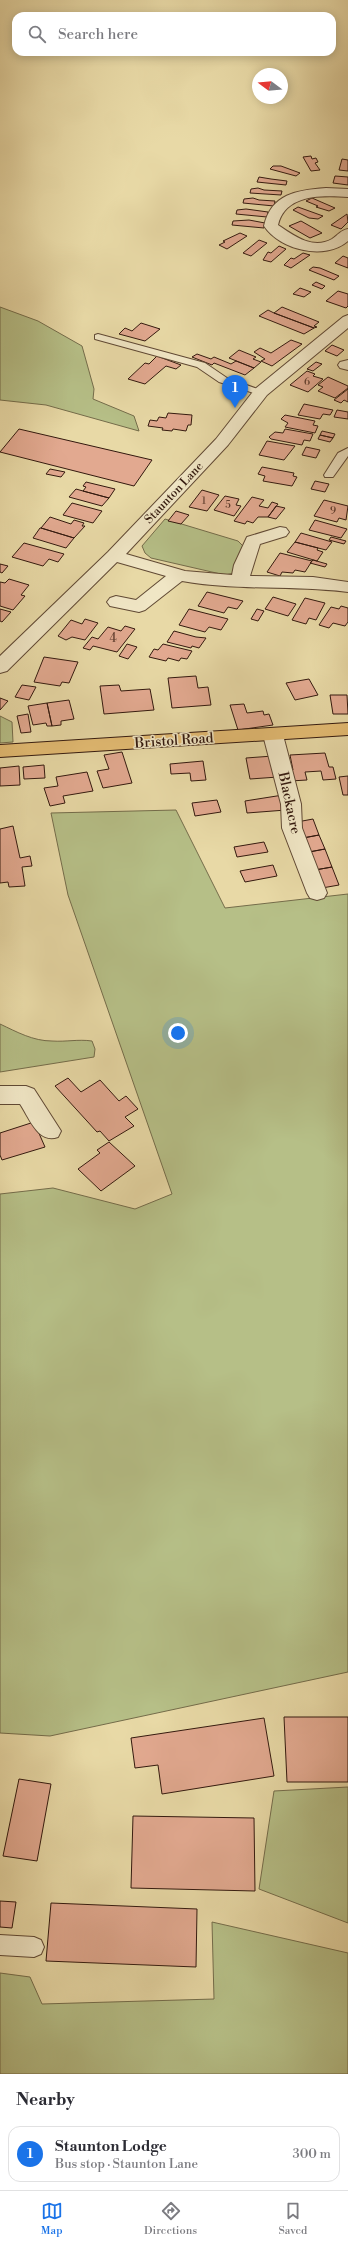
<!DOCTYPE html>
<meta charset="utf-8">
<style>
body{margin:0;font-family:"Libre Bodoni",serif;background:#f7f7f7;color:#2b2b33}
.compass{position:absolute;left:252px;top:68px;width:36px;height:36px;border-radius:50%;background:#fff;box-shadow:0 2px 10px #0003;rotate:286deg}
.you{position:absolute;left:178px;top:1033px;width:14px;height:14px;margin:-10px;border:3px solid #fff;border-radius:50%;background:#1a73e8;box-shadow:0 0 0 6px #1a73e833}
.badge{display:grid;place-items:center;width:26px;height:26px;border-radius:50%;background:#1a73e8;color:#fff;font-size:13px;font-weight:700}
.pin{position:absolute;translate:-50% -33px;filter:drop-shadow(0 1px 2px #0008)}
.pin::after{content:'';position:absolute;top:21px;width:14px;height:12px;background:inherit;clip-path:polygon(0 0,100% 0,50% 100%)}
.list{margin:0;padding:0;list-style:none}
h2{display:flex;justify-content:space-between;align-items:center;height:52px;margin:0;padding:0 16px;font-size:17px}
h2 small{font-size:13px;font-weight:400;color:#7c7c81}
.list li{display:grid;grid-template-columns:26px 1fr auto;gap:12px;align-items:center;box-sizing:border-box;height:56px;margin:0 8px 8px;padding:0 8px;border:1px solid #e1e1e2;border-radius:12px}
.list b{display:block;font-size:15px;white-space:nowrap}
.list p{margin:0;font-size:13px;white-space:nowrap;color:#7c7c81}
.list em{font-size:13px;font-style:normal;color:#7c7c81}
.icon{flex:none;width:22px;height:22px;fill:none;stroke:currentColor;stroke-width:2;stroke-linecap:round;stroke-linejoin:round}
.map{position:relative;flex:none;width:348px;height:2074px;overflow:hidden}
.search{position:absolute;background:#fff;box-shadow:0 2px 10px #0003;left:12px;right:12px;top:12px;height:44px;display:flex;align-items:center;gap:10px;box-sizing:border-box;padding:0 14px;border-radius:12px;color:#7c7c81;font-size:15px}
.sheet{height:116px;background:#fff}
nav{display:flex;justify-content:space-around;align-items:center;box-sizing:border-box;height:56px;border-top:1px solid #e1e1e2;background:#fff;font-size:11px;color:#7c7c81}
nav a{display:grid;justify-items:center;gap:2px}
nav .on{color:#1a73e8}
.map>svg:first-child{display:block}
.green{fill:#b6bf87;stroke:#746c4a}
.building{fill:#e2a990;stroke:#33190e}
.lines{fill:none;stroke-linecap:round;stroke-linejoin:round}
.lane-casing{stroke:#604934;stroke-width:2}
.street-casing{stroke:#604934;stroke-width:2}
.highway-casing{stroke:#33190e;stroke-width:2}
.lane{fill:#f0e6c5;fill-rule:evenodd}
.street{fill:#f0e6c5;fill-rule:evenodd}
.highway{fill:#e4bc73;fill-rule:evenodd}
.labels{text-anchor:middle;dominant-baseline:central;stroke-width:3;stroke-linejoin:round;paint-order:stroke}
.far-number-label{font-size:10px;fill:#5f3d2e}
.far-street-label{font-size:12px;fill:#33190e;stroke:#f0e6c5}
.number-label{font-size:12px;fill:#5f3d2e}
.street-label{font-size:14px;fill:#33190e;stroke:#f0e6c5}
</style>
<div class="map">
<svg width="348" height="2074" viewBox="0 0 348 2074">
<rect width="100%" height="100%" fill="#e8d9a6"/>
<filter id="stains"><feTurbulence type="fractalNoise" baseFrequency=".005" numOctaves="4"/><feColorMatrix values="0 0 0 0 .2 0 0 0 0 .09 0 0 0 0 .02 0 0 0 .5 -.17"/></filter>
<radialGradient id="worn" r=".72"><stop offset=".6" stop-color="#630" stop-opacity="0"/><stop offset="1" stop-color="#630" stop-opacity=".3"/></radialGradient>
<!-- green -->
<path class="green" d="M0,307l38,14 44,25 12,43 -1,10 41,17 5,15 -93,-26 -46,-5z
M165,519l73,22 5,5 -9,27 -9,2 -74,-17 -6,-5 -3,-7z
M0,716l12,6 1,20 -13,1z
M176,810l49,98 123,-14v778l-298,64 -50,-3v-539l53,-6 82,21 37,-15 -104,-299 -17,-82z
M0,1024c17,8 33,17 52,17 14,1 26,-2 40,0l3,8 -1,8 -94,15z
M348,1787v136l-89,-34 15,-98z
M212,1922l136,31v121h-348v-101l30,4 12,27 172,-5z"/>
<!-- building -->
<path class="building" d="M311,156l1,3 4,-1 2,4 -3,1 5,7 -9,1 -8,-14z
M342,159l6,1v11l-9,-1z
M273,166h8l19,7 -4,3 -26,-7z
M335,176l13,1v8l-15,-2z
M259,177l12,2 16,2 -1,4 -29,-3z
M258,188l6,2 18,1 -1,4 -31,-2 1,-4z
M253,198l6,2 16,1 -1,5 -31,-3 1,-4z
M312,198l23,10 -6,3 -13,-4 2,-1 -12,-5z
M298,207l25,9 -5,3 -9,-1 -16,-8z
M246,209l22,3 -1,5 -31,-3 1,-4z
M347,214l1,8 -7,7 -10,-4z
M249,220l16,3 -1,5 -32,-3 1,-4z
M301,221l21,12 -12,5 -21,-12z
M240,233l7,3 -20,13 -8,-4 6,-3 -2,-1z
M259,240l8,3 -16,13 -8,-3z
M279,246l7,3 -15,13 -8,-2 5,-8 3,1z
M303,253l7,2 -19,13 -7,-3 7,-7 3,1z
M343,256l5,2v10l-13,-5z
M313,267l7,1 19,8 -5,4 -25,-10z
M316,282l9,4 -3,3 -10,-4z
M300,288l11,4 -7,5 -11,-3z
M338,291l10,3v12l-2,2 -20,-7z
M282,307l37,15 -5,4 3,1 -3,1 -40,-15z
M268,310l6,3 40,15 -10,6 -45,-18z
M141,323l19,6 -15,12 -26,-7 6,-6 7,3z
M291,340l11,4 -30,22 -11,-5 4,-2 -11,-7 6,-4 11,5z
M332,345l12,5 -7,6 -12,-5z
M239,350l17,7 -3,2 8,3 -7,6 -25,-10z
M197,354l14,5 3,-2 17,7 5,-3 18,7 -9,7 -31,-12 -2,2 -20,-8z
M157,356l24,9 -5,4 -10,-3 -21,18 -17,-5 17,-16 4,1z
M316,362l6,2 -9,7 -6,-2z
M307,371l8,3 -2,2 10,3 -15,13 -18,-7z
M328,377l20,9v2l-13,10 -17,-7 5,-4 -5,-2z
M348,389v13l-4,-2 -3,3 -7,-3z
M304,404l29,6 -3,5 -7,-1 -3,5 -22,-4z
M337,410l11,2v7l-14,-2z
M168,413l24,2 -1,10h-3l-2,6 -13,-2 -1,2 -10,-1 1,-2 -15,-2 2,-6 7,1 2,-4 7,1z
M285,415l30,6 -2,4 5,1 -3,7 -30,-6 3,-4 -7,-4z
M19,429l133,31 -18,26 -134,-34z
M285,429l28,5 -3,7 -6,-1 -2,5 -31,-6 -2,-2 6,-5 8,1z
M322,431l13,3 -2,4 -13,-3z
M320,435l13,3 -3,4 -12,-3z
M267,441l28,5 -11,14 -25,-5z
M306,447l14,3 -4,8 -14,-3z
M262,467l32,6 -1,3 4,1 -5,9 -29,-5 2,-5 -7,-2z
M50,469l15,3 -4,5 -15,-3z
M315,481l14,3 -4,8 -14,-3z
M86,482l29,7 -6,9 -26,-7 3,-4 -3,-1z
M76,489l7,2 26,7 -7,8 -33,-9z
M202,490l17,5 -12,16 -18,-4z
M225,496l14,3 -3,6 5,1 -7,10 -20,-6z
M252,497l12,3 -5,6 9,2 4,-6 6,2 -10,13h-10l-5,6 -6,-2 -2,3 -11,-3z
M324,500l24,6 -2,14 -7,-2 -2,4 -23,-6z
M72,503l30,8 -9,12 -30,-8z
M276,506l9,2 -9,11 -8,-2z
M176,511l13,4 -8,9 -13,-3z
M50,517l21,7 3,-4 10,3 -2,3h3l-11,12 -33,-10z
M315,520l32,9 -6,9 -32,-8z
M40,528h1l33,10 -8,10 -33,-10z
M301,533l31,9 -6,8 -31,-8z
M331,537l15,4 -2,3 -15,-4z
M295,542l23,6 -1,2 6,2 -6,9 -30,-9z
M24,543l40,11 -6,8 -9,-3 -6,7 -31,-9z
M280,553l32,8 -7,11 -10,-2 -2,3 -11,-1 -2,4 -13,-4z
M313,560l14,4 -2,3 -15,-4z
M0,564l8,2 -6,7 -2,-1z
M9,579l20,6 -8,10 4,1 -12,14 -13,-4v-24l5,1z
M207,592l36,9 -6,8 -9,-2 -4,6 -26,-7z
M273,597l23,7 -8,12 -23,-7z
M305,598l20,5 -9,17 -7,-2 -3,6 -14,-4z
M341,606l7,2v14l-3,4 -12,-3 -4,5 -10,-3 12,-18 8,2z
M0,609l11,3 -9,10 -2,-1z
M189,609l39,10 -7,11 -12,-3 -4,5 -26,-7z
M257,609l7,2 -6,10 -7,-2z
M85,619l13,4 -13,17 -13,-3 -6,3 -8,-4 13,-16 11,4z
M125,626l10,3 -18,23 -24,-6 -3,4 -7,-2 9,-11 6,2 10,-12 13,4z
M174,631l22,6 10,1 -7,10 -7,-2 -1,2 -24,-6z
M127,644l10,3 -9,12 -9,-3z
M163,644l29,7 -5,8 -6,-1 -2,3 -11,-3 -2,3 -17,-4 5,-8 4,1z
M44,657l34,5 -9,21 -7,-1 -2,4 -26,-4z
M196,676l2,12 10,-1 3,18 -39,3 -4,-30z
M309,679l9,16 -23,5 -9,-17z
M22,685l14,2 -7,13 -14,-3z
M119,685l2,6 29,-2 4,21 -50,4 -4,-28z
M330,695h17l1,19h-15z
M0,698l8,3 -8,9z
M69,700l5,19 -13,2v4l-9,1 -5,-23z
M47,703l5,23h-5l-1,-3 -13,2 -5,-19z
M244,704l3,9 16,-2 1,4 5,-1 4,11 -35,5 -8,-25z
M28,714l3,18 -10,1 -4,-17z
M122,752l10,31 -29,5 -6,-17 12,-2 -5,-14z
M325,753l4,14h4l3,12 -13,1 -2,-9 -16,1 2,8 -17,1 -2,-11h5l-3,-15z
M273,756l5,21 -28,2 -4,-21z
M203,761l3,19 -15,1 -1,-8 -19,1 -1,-10z
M44,765l1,13 -21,1 -1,-12z
M19,766l1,19 -20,1v-18z
M87,772l6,19 -30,5 2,7 -15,3 -6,-18 14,-2 -2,-9z
M348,776v19h-5l-4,-18z
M283,795l3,15 -39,3 -2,-12z
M217,800l4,12 -26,4 -3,-13z
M313,819l6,16 -16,3 -6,-16z
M13,826l7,32 10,-2 2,10 -10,1 3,19 -16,1 -1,-5 -8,1v-54z
M319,835l6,14 -16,3 -6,-14z
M264,842l4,10 -31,5 -3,-10z
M325,849l7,18 -17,3 -6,-18z
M273,865l4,11 -32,6 -5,-11z
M332,867l7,18 -17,3 -7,-18z
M68,1078l13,14 19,-12 19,21 7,-5 12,13 -13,8 9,9 -25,15 -9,-10 -3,1 -42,-46z
M34,1122l11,25 -43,13 -2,-5v-22z
M109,1142l26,24 -34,25 -23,-22 22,-16 -3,-3z
M284,1717h64v65h-61z
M264,1718l10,58 -112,18 -4,-29 -23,3 -4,-30z
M19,1779l32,5 -14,77 -34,-5z
M133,1816l121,2 1,73 -124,-3z
M0,1901l16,1 -4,26 -12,-1z
M51,1903l146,6 -1,58 -150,-6z"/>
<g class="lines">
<!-- lane casing -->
<g class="lane-casing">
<path id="lane" d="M98,334l107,29 22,15 39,14 -5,3 -4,-1 -38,-12 -22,-15 -102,-28v-4z
M348,448v8l-15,21h-8l-1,-2 14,-22z
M0,1935l34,2 7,3 3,7 -3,7 -7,3 -34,-2z"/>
</g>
<!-- street casing -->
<g class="street-casing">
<path id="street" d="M326,188l22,1v8c-26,-2 -63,-3 -70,28 16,11 35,25 54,14 6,-4 9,-9 16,-10v12c-23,20 -68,9 -84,-15 7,-32 33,-36 62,-38z
M348,315v13l-81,67 -39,50 -102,109 59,17 47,4 2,-10 13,-28 33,-10 6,1 3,4 -3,4 -26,8 -10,32 63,1 35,5v10c-55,-7 -111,-1 -166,-11l-37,29 -6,2 -29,-6 -3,-4 3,-4 6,-2 20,4 30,-24 -49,-14 -110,109 -7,2v-17l108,-104 108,-113 39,-50 88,-72z
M348,360v10l-8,-2 -2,-3 2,-3z
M273,729l7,1 3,5 18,69 1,24 25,65 -3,5 -7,2 -7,-2 -3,-5 -25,-65 -1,-24 -18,-69 3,-5z
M0,1086h26l8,3 27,42 -3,6c-20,7 -28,-18 -38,-33h-20z"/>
</g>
<!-- highway casing -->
<g class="highway-casing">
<path id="highway" d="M348,723v12l-348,22v-12z"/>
</g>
<!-- lane -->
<use href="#lane" class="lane"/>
<!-- street -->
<use href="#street" class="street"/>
<!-- highway -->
<use href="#highway" class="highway"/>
</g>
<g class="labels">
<!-- far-number labels -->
<g class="far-number-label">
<text x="307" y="382">6</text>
<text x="204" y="501">1</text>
<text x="228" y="505">5</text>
<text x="333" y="511">9</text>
</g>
<!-- far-street labels -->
<g class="far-street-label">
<text transform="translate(174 493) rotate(-47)">Staunton Lane</text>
</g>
<!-- number labels -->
<g class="number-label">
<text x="113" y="638">4</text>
</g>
<!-- street labels -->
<g class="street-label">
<text transform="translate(174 741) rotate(-4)">Bristol Road</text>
<text transform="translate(289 803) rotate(78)">Blackacre</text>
</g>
</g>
<rect width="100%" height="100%" filter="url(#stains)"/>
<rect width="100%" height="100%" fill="url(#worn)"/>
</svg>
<svg class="compass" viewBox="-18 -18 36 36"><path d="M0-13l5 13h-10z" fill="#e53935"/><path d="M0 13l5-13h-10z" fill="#7c7c81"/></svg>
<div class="you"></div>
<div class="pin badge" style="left:235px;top:408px">1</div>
<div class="search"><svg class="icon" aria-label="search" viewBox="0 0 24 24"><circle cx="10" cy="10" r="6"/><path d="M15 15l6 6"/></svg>Search here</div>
</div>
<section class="sheet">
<h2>Nearby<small></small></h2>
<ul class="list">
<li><span class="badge">1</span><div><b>Staunton Lodge</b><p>Bus stop · Staunton Lane</p></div><em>300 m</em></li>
</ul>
</section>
<nav>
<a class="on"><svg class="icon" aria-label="map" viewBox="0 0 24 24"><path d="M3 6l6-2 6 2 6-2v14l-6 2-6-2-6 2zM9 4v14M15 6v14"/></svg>Map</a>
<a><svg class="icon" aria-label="directions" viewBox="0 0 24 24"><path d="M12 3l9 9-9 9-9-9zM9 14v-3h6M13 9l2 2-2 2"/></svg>Directions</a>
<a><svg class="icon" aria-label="saved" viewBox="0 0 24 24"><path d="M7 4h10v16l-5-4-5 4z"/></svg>Saved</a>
</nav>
